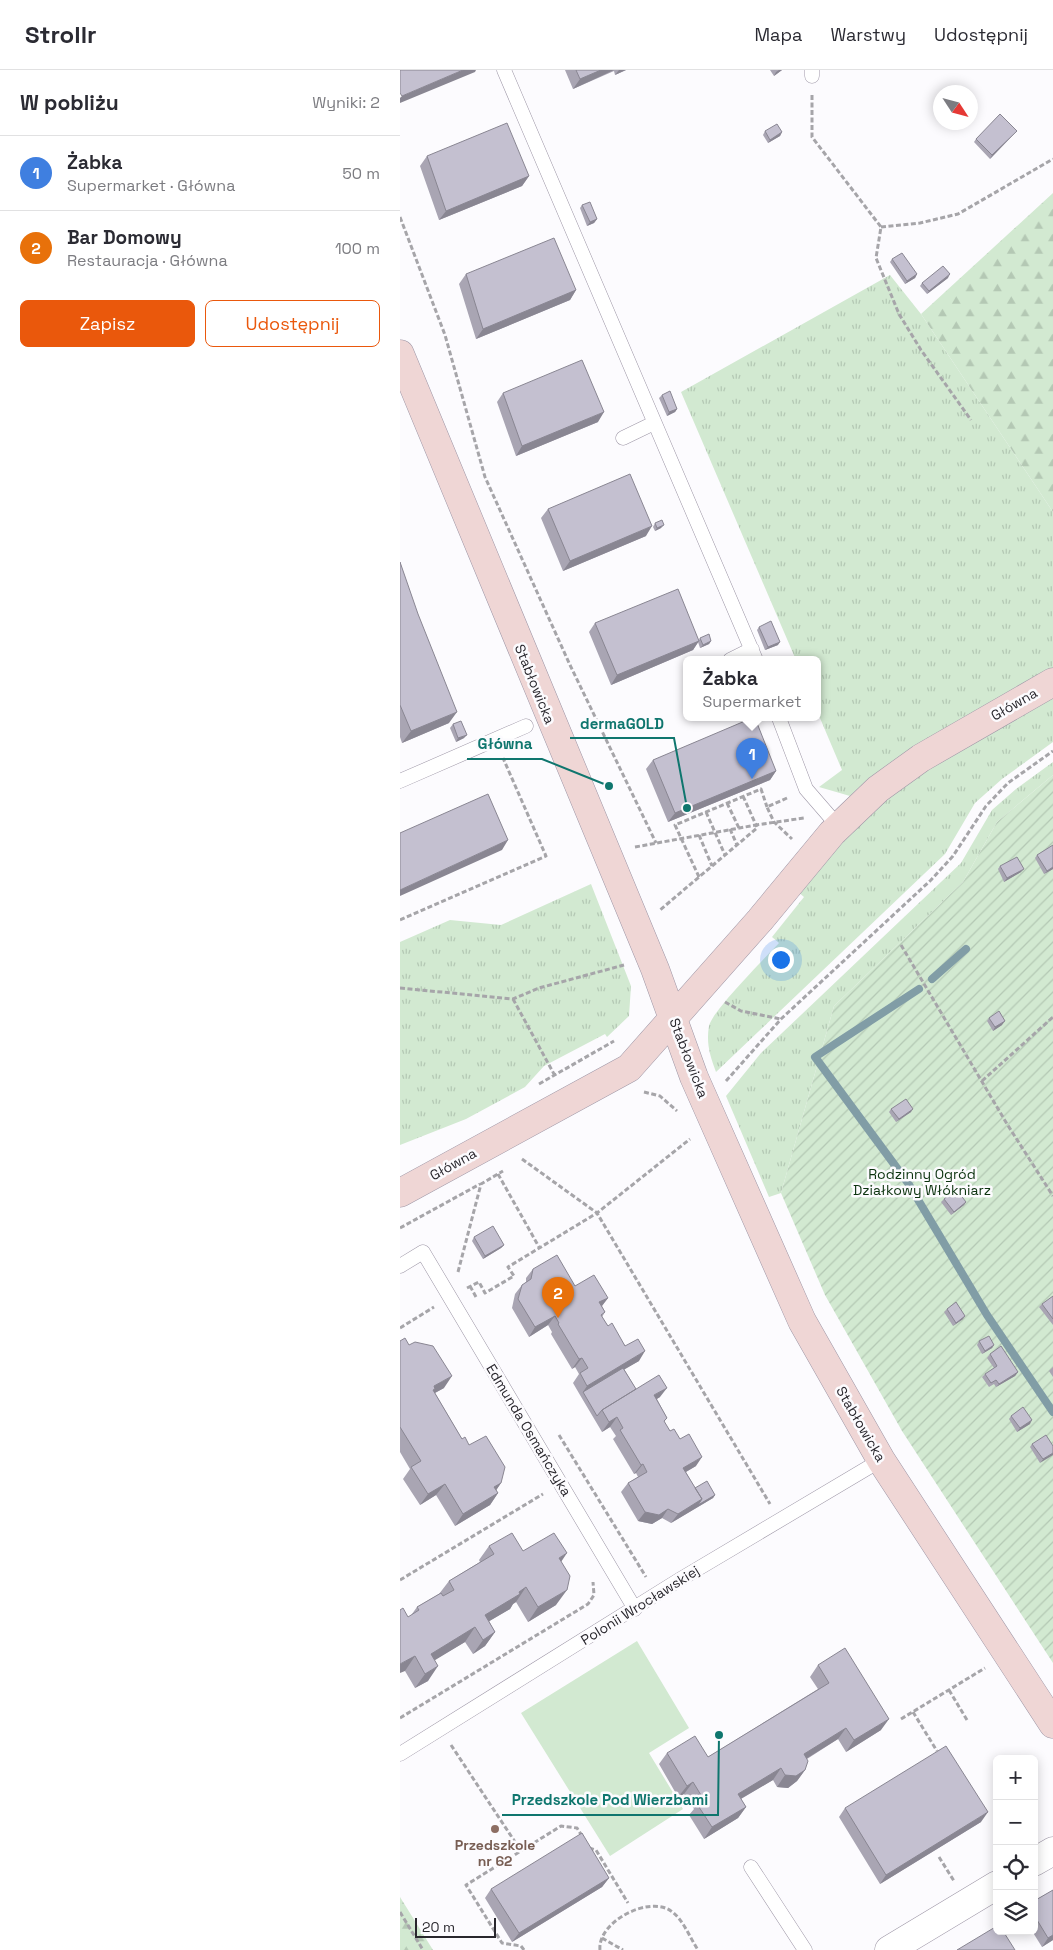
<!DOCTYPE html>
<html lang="pl">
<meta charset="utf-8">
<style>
body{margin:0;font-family:"Space Grotesk",sans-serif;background:#f2f2f3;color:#2b2b33}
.controls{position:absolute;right:15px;bottom:15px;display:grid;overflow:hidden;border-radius:8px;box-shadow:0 2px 12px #0003}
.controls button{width:45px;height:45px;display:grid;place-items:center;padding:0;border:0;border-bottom:1px solid #e1e1e2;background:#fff;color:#2b2b33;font:25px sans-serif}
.compass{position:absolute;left:533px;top:15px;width:45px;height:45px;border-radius:50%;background:#fff;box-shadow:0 2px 12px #0003;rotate:126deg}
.scale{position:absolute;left:15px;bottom:12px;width:81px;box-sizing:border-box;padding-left:5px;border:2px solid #29272d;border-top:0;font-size:14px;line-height:18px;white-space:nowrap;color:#29272d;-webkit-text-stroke:4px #fcfbfe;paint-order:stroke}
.you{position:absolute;left:380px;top:889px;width:18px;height:18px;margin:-12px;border:4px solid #fff;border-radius:50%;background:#1a73e8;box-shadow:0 0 0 8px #1a73e833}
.badge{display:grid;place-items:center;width:32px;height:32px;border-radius:50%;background:#ea580c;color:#fff;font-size:16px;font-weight:700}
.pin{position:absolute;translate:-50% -41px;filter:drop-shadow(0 1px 2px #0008)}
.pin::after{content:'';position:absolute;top:26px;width:18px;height:15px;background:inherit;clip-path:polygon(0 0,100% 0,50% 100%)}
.popup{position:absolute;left:283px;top:586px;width:138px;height:65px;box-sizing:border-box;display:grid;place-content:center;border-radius:8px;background:#fff;filter:drop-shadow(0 1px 4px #0005);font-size:16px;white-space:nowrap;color:#7c7c81}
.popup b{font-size:19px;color:#2b2b33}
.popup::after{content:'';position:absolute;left:50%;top:100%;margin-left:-10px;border:10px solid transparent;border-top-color:#fff}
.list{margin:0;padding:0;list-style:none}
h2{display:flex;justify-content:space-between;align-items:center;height:65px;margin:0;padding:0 20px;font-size:21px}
h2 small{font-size:16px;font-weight:400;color:#7c7c81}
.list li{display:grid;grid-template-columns:32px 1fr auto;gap:15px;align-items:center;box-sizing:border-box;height:75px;padding:0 20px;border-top:1px solid #e1e1e2}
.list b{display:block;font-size:19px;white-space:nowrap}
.list p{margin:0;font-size:16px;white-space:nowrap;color:#7c7c81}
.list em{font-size:16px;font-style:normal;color:#7c7c81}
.actions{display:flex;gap:10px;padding:15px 20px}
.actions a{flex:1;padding:11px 0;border:1px solid #ea580c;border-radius:8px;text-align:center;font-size:18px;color:#ea580c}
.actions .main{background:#ea580c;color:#fff}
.icon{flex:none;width:28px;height:28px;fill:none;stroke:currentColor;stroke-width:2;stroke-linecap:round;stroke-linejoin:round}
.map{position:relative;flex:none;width:653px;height:1880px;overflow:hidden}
header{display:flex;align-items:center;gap:30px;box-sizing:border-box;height:70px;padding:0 25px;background:#fff;border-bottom:1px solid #e1e1e2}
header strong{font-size:24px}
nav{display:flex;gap:28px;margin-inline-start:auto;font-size:18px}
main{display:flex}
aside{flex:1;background:#fff}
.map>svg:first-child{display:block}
.grass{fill:url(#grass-tufts)}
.forest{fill:url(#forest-firs)}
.park{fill:#d2e9d1}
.garden{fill:url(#garden-furrows)}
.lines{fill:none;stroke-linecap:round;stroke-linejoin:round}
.stream{stroke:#819da6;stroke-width:8}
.lane-casing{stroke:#9d96a6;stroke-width:15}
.street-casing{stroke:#9d96a6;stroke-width:29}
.secondary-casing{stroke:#9d96a6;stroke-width:29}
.path{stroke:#a6a5a9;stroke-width:3;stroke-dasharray:5 2.5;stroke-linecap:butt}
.lane{stroke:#fff;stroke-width:14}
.street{stroke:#fff;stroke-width:28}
.secondary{stroke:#efd6d5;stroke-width:28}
.wall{fill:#a9a5b3}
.shaded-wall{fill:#898692}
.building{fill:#c4c0d0;stroke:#898692}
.education-dot{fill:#8d6e63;stroke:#fcfbfe;stroke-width:2}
.labels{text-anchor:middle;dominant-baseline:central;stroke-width:5;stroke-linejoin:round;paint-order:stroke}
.street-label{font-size:14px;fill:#29272d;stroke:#fcfbfe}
.park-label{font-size:14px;fill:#0c330f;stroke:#fcfbfe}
.education-label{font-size:14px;font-weight:bold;fill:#785e54;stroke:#fcfbfe}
.leader{fill:none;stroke:#0f766e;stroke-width:2}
.callout-dot{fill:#0f766e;stroke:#fcfbfe;stroke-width:2}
.callout-label{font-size:15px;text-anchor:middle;font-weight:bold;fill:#0f766e;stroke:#fcfbfe;stroke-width:5;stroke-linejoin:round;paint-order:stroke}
</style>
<header>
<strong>Strollr</strong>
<nav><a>Mapa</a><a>Warstwy</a><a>Udostępnij</a></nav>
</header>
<main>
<aside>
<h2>W pobliżu<small>Wyniki: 2</small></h2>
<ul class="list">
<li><span class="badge" style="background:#3f7fe0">1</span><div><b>Żabka</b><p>Supermarket · Główna</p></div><em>50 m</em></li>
<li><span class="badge" style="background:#e8710a">2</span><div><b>Bar Domowy</b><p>Restauracja · Główna</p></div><em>100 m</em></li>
</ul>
<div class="actions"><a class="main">Zapisz</a><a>Udostępnij</a></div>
</aside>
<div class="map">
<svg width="653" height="1880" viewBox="0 0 653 1880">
<defs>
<pattern id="grass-tufts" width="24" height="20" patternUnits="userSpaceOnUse" patternTransform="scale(1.25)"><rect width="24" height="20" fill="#d2e9d1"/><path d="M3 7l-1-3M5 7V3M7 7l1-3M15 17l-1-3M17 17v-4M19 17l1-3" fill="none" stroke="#b4c8b4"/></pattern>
<pattern id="forest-firs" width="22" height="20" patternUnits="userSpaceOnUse" patternTransform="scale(1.25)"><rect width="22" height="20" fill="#d2e9d1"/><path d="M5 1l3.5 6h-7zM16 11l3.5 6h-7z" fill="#b4c8b4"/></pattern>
<pattern id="garden-furrows" width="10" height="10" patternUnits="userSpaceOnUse" patternTransform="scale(1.25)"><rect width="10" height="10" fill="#d2e9d1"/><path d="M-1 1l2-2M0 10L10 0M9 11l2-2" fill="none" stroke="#b4c8b4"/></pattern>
</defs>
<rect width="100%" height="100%" fill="#fcfbfe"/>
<!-- grass -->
<path class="grass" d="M490,205l31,39 132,198v157l-155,89 -32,23 -16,15 -31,-9 23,-17 -25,-59v-51h-21l-115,-268z
M653,625v47l-51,37 -27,24 -30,51 -229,218c-6,-16 -10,-29 -7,-46 3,-15 57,-69 70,-83l-7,-6 32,-40 -7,-6 45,-54 56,-51z
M653,692v13l-56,47 -34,60 -129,124 -53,187 -12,4 -43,-101 35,-43 200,-190 31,-53 24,-21z
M191,814l40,102 -2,30 -22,21 -2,-3 -61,32 -19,21 -59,32 -66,26v-203l50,-22 51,5z"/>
<!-- forest -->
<path class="forest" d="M653,123v319l-132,-198z
M0,1827l33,53h-33z"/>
<!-- park -->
<path class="park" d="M237,1571l52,87 -40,25 34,56 -73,47 -89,-143z"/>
<!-- garden -->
<path class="garden" d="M653,705v888l-151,-232 -77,-136 -44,-102 53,-187 129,-124 34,-60z"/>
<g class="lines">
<!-- stream -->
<path class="stream" d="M532,909l34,-30
M519,919l-104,68 93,126 79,132 66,97"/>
<!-- lane casing -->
<g class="lane-casing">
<path id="lane" d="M104,0l252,590
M412,6v-6
M223,368l31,-15
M330,590l22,-11
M379,648l27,71 32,37
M0,711l126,-55
M0,1196l23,-14 212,357
M0,1684l279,-174 202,-120
M351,1797l54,83"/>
</g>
<!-- street casing -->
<g class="street-casing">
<path id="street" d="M634,1792l19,-11
M489,1880l108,-65"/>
</g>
<!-- secondary casing -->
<g class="secondary-casing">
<path id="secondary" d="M0,284l255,615 39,108 108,244 79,139 172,264
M0,1123l229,-125 131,-148 72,-87 46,-44 43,-31 132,-76"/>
</g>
<!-- path -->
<path class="path" d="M412,25v42l69,90 -5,31 23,56 22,36 50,70
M0,147l45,118 40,142 85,188 86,178
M481,157l39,-4 38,-9 95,-55
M343,726l13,29 48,-7
M387,728l-20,9 7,15 18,17
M327,733l12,25
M306,742l19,43
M330,759l7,16
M299,765l13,31
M235,777l121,-22 1,3 -97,82
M299,807l-24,-52 86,-36 6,18
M0,850l146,-64 -43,-98
M501,875l106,179 46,72
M0,918l113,11 26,-11 85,-23
M113,929l41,75
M325,932l16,9 40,8
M326,1011l55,-62 150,-139 22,-24 33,-50 22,-23 45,-32
M582,1011l71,-64
M139,1014l75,-43
M244,1022l16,4 17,15
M122,1089l75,54 173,291
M98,1104l41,73
M0,1158l80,-44
M58,1202l23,-88 22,-13
M70,1216l6,11
M67,1218l12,-6 6,11 29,-17 -6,-9 89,-54 93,-74
M0,1258l34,-21
M159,1365l87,142
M0,1510l143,-86
M549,1620l18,30
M513,1642l24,39
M0,1648l188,-114 6,-9 -1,-13
M501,1649l84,-51
M51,1675l70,106
M189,1778l7,2 32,53
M539,1787l15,24
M0,1842l23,38
M202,1868l21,12
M124,1880l-3,-4 -19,-3 -36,-58 95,-59 16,2 5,8
M200,1880c-3,-28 49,-55 71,-39 12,8 19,27 27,39"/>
<!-- lane -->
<use href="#lane" class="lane"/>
<!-- street -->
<use href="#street" class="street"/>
<!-- secondary -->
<use href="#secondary" class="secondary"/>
</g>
<!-- wall -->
<path class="wall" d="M165,0h61l-11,5 -1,-4 -41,18z
M370,0h12l-8,6z
M365,61l17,1 -2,4 -12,7 -5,-8z
M614,64l-24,25 -16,-17 2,-3z
M27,86l102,20 -7,10 -83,34 -19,-54z
M182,135l15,14 -3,4 -7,3 -7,-18z
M492,189l25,15 -2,4 -10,6 -15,-22z
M66,204l110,16 -6,10 -94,39 -17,-55z
M548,208l-21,16 -7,-8 2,-3z
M103,323l95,29 -82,34 -19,-54z
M262,325l15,14 -2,3 -8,4 -8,-18z
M148,439l98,27 -83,35 -22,-53z
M255,453l6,5 -6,3 -2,-4z
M0,492l49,161 -47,20 -2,-6z
M195,553l104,17 1,-2 11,3 -2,3 -9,4 -2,-6 -5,8 -82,35 -22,-53z
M359,557l19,18 -13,5 -8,-20z
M53,654l11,14 -8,4 -6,-14z
M253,690l123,11 -6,9 -102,42 -22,-53z
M653,775v24l-9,5 -9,-16 2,-3z
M600,796l21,6 -17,10 -6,-13z
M589,948l13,7 -9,6 -6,-10z
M491,1039l20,3 -15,10 -7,-10z
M544,1129l22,3 -2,3 -13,10 -10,-13z
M74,1167l30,8 -3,3 -18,11 -11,-18z
M133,1199l42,17 33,12 -6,8 3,6 -3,5 6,9 31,35 -15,8 12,20 24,8 -3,2 10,19 -3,4 6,9 26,35 -10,6 9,16 20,7 -2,3 -42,25 -9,-5 -10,6 -14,-3 -17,-29 7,-9 10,-6 -2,-4 -2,1 -21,-35 3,-3 -6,-9 -8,5 -22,-37 -7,-12 6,-9 -4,-7 -3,2 -21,-35 1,-2 -4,-7 -19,12 -17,-29 3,-14 7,-9 4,-2v-5z
M653,1226v29l-14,-18 3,-3z
M547,1239l16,10 -10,7 -9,-14z
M0,1271l9,4 35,43 -9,5 27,46 7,6 32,38 -5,7 2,3 -8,12 -35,21 -19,-31 -16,10 -17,-26 7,-10 -10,-17z
M579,1271l15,4 -2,3 -10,6 -5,-9z
M590,1284l28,18 -3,4 -19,11 -2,-3 -5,3 -7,-10 3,-3 9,-6 -7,-10z
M653,1297v10l-4,-6z
M611,1346l19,8 -13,8 -8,-13z
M632,1374l21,2 -13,17 -10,-16z
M89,1476l34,5 38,10 -5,44 -28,17 -12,-20 -3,2 -3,5 -21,12 6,11 -10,14 -12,8 -8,-12 -31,18 -6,21 -13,7 -10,-17 7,-57 5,-7 22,-13 10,-13 31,-19 -1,-2z
M418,1595l63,65 -35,22 -8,-13 -31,20 -2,11 -8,11 -9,7 -11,-1 -4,-7 -32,19 5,8 -8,11 -34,21 -15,-24 5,-6 -10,-15 -6,3 -19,-33 8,-11 41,4 110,-68 -8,-12z
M445,1738l136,14 -101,62 -41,-67z
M209,1808l-7,9 -90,55 -27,-44 6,-9z
M653,1820v50l-11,7 -10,-16h2v-30z"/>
<!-- shaded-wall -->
<path class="shaded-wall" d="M63,0h13l-1,2 -75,31v-5l2,-2z
M201,0h13l-41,19 7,-10z
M219,0h7l-11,5z
M379,0h3l-8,6 2,-4z
M617,61l-3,3 -24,25 2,-4z
M382,62l-2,4 -12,7 2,-3z
M129,106l-7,10 -83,34 7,-9z
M197,149l-3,4 -7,3 3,-4z
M517,204l-2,4 -10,6 2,-3z
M550,204l-2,4 -21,16 2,-3z
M176,220l-6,10 -94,39 7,-10z
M277,339l-2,3 -8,4 2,-4z
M204,342l-6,10 -82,34 6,-10z
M264,455l-3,3 -6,3 2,-3z
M252,456l-6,10 -83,35 7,-10z
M299,571l-6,9 -82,35 6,-10z
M311,571l-2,3 -9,4 3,-3z
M380,572l-2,3 -13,5 3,-3z
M57,642l-8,11 -47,20 9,-12z
M67,665l-3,3 -8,4 2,-4z
M376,701l-6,9 -102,42 7,-9z
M108,770l-6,10 -102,46v-6z
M653,797v2l-9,5 3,-3z
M624,799l-3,3 -17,10 3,-4z
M605,951l-3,4 -9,6 2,-4z
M513,1039l-2,3 -15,10 3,-3z
M566,1132l-2,3 -13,10 3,-3z
M104,1175l-3,3 -18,11 2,-3z
M208,1228l-7,9 -2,-5z
M155,1246l-7,9 -19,12 6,-10z
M565,1246l-2,3 -10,7 3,-3z
M594,1275l-2,3 -10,6 3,-3z
M245,1281l-6,10 -55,32 -1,-1 4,-6z
M182,1288l-7,9 -3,2 7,-10z
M618,1302l-3,4 -19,11 3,-3z
M52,1306l-8,12 -13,7 3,-9z
M267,1318l-7,9 -12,7 6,-9z
M217,1347l-7,10 -8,5 7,-10z
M632,1350l-2,4 -13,8 3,-4z
M653,1383v2l-13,8 3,-4z
M302,1387l-6,9 -19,11 6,-9z
M243,1394l-7,9 -2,1 7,-9z
M101,1413l-8,12 1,-8z
M45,1414l-9,11 -16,10 8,-11z
M98,1423l-8,12 -35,21 8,-12z
M315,1425l-2,3 -42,25 7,-9 24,-15z
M268,1439l-6,9 -10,6 -14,-3 7,-9z
M167,1483l-10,15 2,-10z
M126,1517l-10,15 -3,2 -3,5 -34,20 9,-14z
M167,1520l-11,15 -28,17 10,-15z
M75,1557l-10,15 -43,26 9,-14z
M95,1562l-10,14 -12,8 10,-14z
M15,1586l-10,15 -5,2v-9z
M38,1596l-10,15 -13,7 10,-14z
M489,1649l-8,11 -35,22 8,-12z
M446,1658l-8,11 -42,26 8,-11z
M381,1698l-8,12 -43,25 8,-11z
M405,1700l-8,11 -9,7 -11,-1 8,-12z
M293,1712l-9,12 -6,3 9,-11z
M346,1737l-8,11 -34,21 8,-12z
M588,1742l-7,10 -101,62 6,-9z
M209,1808l-7,9 -90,55 7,-9z
M653,1865v5l-11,7 6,-9z"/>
<!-- building -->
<path class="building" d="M0,0h63l-61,26 -2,-3z
M176,0h25l-21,9z
M600,44l17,17 -25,24 -16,-16z
M107,53l22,53 -83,35 -19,-55z
M377,54l5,8 -12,8 -5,-9z
M190,132l7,17 -7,3 -8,-17z
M154,168l22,52 -93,39 -17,-55z
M502,183l15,21 -10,7 -15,-22z
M543,196l7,8 -21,17 -7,-8z
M182,290l22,52 -82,34 -19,-53z
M270,321l7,18 -8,3 -7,-17z
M230,404l22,52 -82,35 -22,-52z
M262,450l2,5 -7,3 -2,-5z
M0,492l18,52 39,98 -46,19 -11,-26z
M278,519l21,52 -82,34 -22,-52z
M371,551l9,21 -12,5 -9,-20z
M309,564l2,7 -8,4 -3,-7z
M352,648h3l21,53 -101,42 -22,-53z
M61,651l6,14 -9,3 -5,-14z
M88,724l20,46 -108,50v-57z
M653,775v22l-6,4 -10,-16z
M617,787l7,12 -17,9 -7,-12z
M599,941l6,10 -10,6 -6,-9z
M506,1029l7,10 -14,10 -8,-10z
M556,1119l10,13 -12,10 -10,-13z
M93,1156l11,19 -19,11 -11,-19z
M157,1185l18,31 19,-11 14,23 -9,4 6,10 -4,3 5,8 2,3 4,-3 13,23 13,-7 7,12 -58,35 -7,-13 8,-5 -6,-10 -3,1 -21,-35 1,-1 -4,-7 -20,11 -17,-28 4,-14 9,-6 2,-10z
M653,1226v23l-11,-15z
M556,1232l9,14 -9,7 -9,-14z
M589,1266l5,9 -9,6 -6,-10z
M5,1268l4,7 6,-3 18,4 19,30 -18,10 1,3 -2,1 29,49 3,-2 4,8 17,-9 19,31 -4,16 -7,4 4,6 -35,21 -18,-30 -17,10 -17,-27 10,-6 -21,-34v-86z
M601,1276l17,26 -19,12 -3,-4 -5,3 -6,-9 12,-8 -7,-12z
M223,1298l13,21 -34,21 -5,6 -14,-24z
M259,1305l8,13 -13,7 13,23 -3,3 6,10 4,-2 6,10 9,-5 13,23 -19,11 19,31 -24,15 -10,-5 -9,6 -14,-3 -17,-29 19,-11 -4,-8 -2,1 -21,-35 3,-2 -6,-11 -8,5 -7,-12z
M623,1337l9,13 -12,8 -9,-12z
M646,1365l7,11v7l-10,6 -11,-15z
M307,1411l8,14 -17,10 4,-6 -7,-11z
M112,1463l11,18 31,-18 13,20 -8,5 11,18 -3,14 -29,17 -12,-20 -7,5 1,2 -35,21 10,17 -12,8 -8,-13 -44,27 7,12 -13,8 -10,-18 -15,8v-54l3,-2 5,9 11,-7 -2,-3 24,-14 2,3 11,-6 -5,-9 45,-27 -5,-8z
M445,1578l44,71 -35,21 -8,-12 -42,26 4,7 -3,9 -9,6 -11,-1 -4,-7 -43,26 8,13 -34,20 -15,-23 7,-4 -11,-18 -6,4 -20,-33 28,-17 13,21 121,-74 -11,-18z
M546,1676l42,66 -102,63 -41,-67z
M182,1763l27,45 -90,55 -28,-44z
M653,1820v45l-5,3 -14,-23v-14z
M597,1856v5h6l12,19h-58z"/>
<!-- markers -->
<circle class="education-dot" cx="95" cy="1759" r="5"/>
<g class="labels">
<!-- street labels -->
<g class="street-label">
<text transform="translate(135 614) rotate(68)">Stabłowicka</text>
<text transform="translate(614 634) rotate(-30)">Główna</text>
<text transform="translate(289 988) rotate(69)">Stabłowicka</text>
<text transform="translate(53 1094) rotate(-29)">Główna</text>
<text transform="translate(461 1354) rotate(60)">Stabłowicka</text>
<text transform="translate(129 1360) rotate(59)">Edmunda Osmańczyka</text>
<text transform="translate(240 1535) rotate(-32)">Polonii Wrocławskiej</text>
</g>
<!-- park labels -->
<g class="park-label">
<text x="522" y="1104">Rodzinny Ogród<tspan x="522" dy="16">Działkowy Włókniarz</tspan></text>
</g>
<!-- education labels -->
<g class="education-label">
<text x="95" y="1775">Przedszkole<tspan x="95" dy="16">nr 62</tspan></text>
</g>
</g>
<!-- callouts -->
<path class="leader" d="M287 738L274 668H170M209 716L142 689H67M319 1665L318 1745H102"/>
<g class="callout-dot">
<circle cx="287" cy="738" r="5"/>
<circle cx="209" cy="716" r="5"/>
<circle cx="319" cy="1665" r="5"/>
</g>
<g class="callout-label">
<text x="222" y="659">dermaGOLD</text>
<text x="105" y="679">Główna</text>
<text x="210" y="1735">Przedszkole Pod Wierzbami</text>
</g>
</svg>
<div class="controls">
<button>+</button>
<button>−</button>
<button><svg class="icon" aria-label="locate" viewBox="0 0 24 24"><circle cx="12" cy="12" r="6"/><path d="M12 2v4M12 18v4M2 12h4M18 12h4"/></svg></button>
<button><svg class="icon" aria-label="layers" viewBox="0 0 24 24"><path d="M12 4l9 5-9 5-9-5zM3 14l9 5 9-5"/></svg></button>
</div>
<svg class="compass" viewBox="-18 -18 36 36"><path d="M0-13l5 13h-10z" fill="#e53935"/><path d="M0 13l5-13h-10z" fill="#7c7c81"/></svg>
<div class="scale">20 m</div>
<div class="you"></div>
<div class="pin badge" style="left:352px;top:709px;background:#3f7fe0">1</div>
<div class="popup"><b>Żabka</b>Supermarket</div>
<div class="pin badge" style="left:158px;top:1248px;background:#e8710a">2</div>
</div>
</main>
